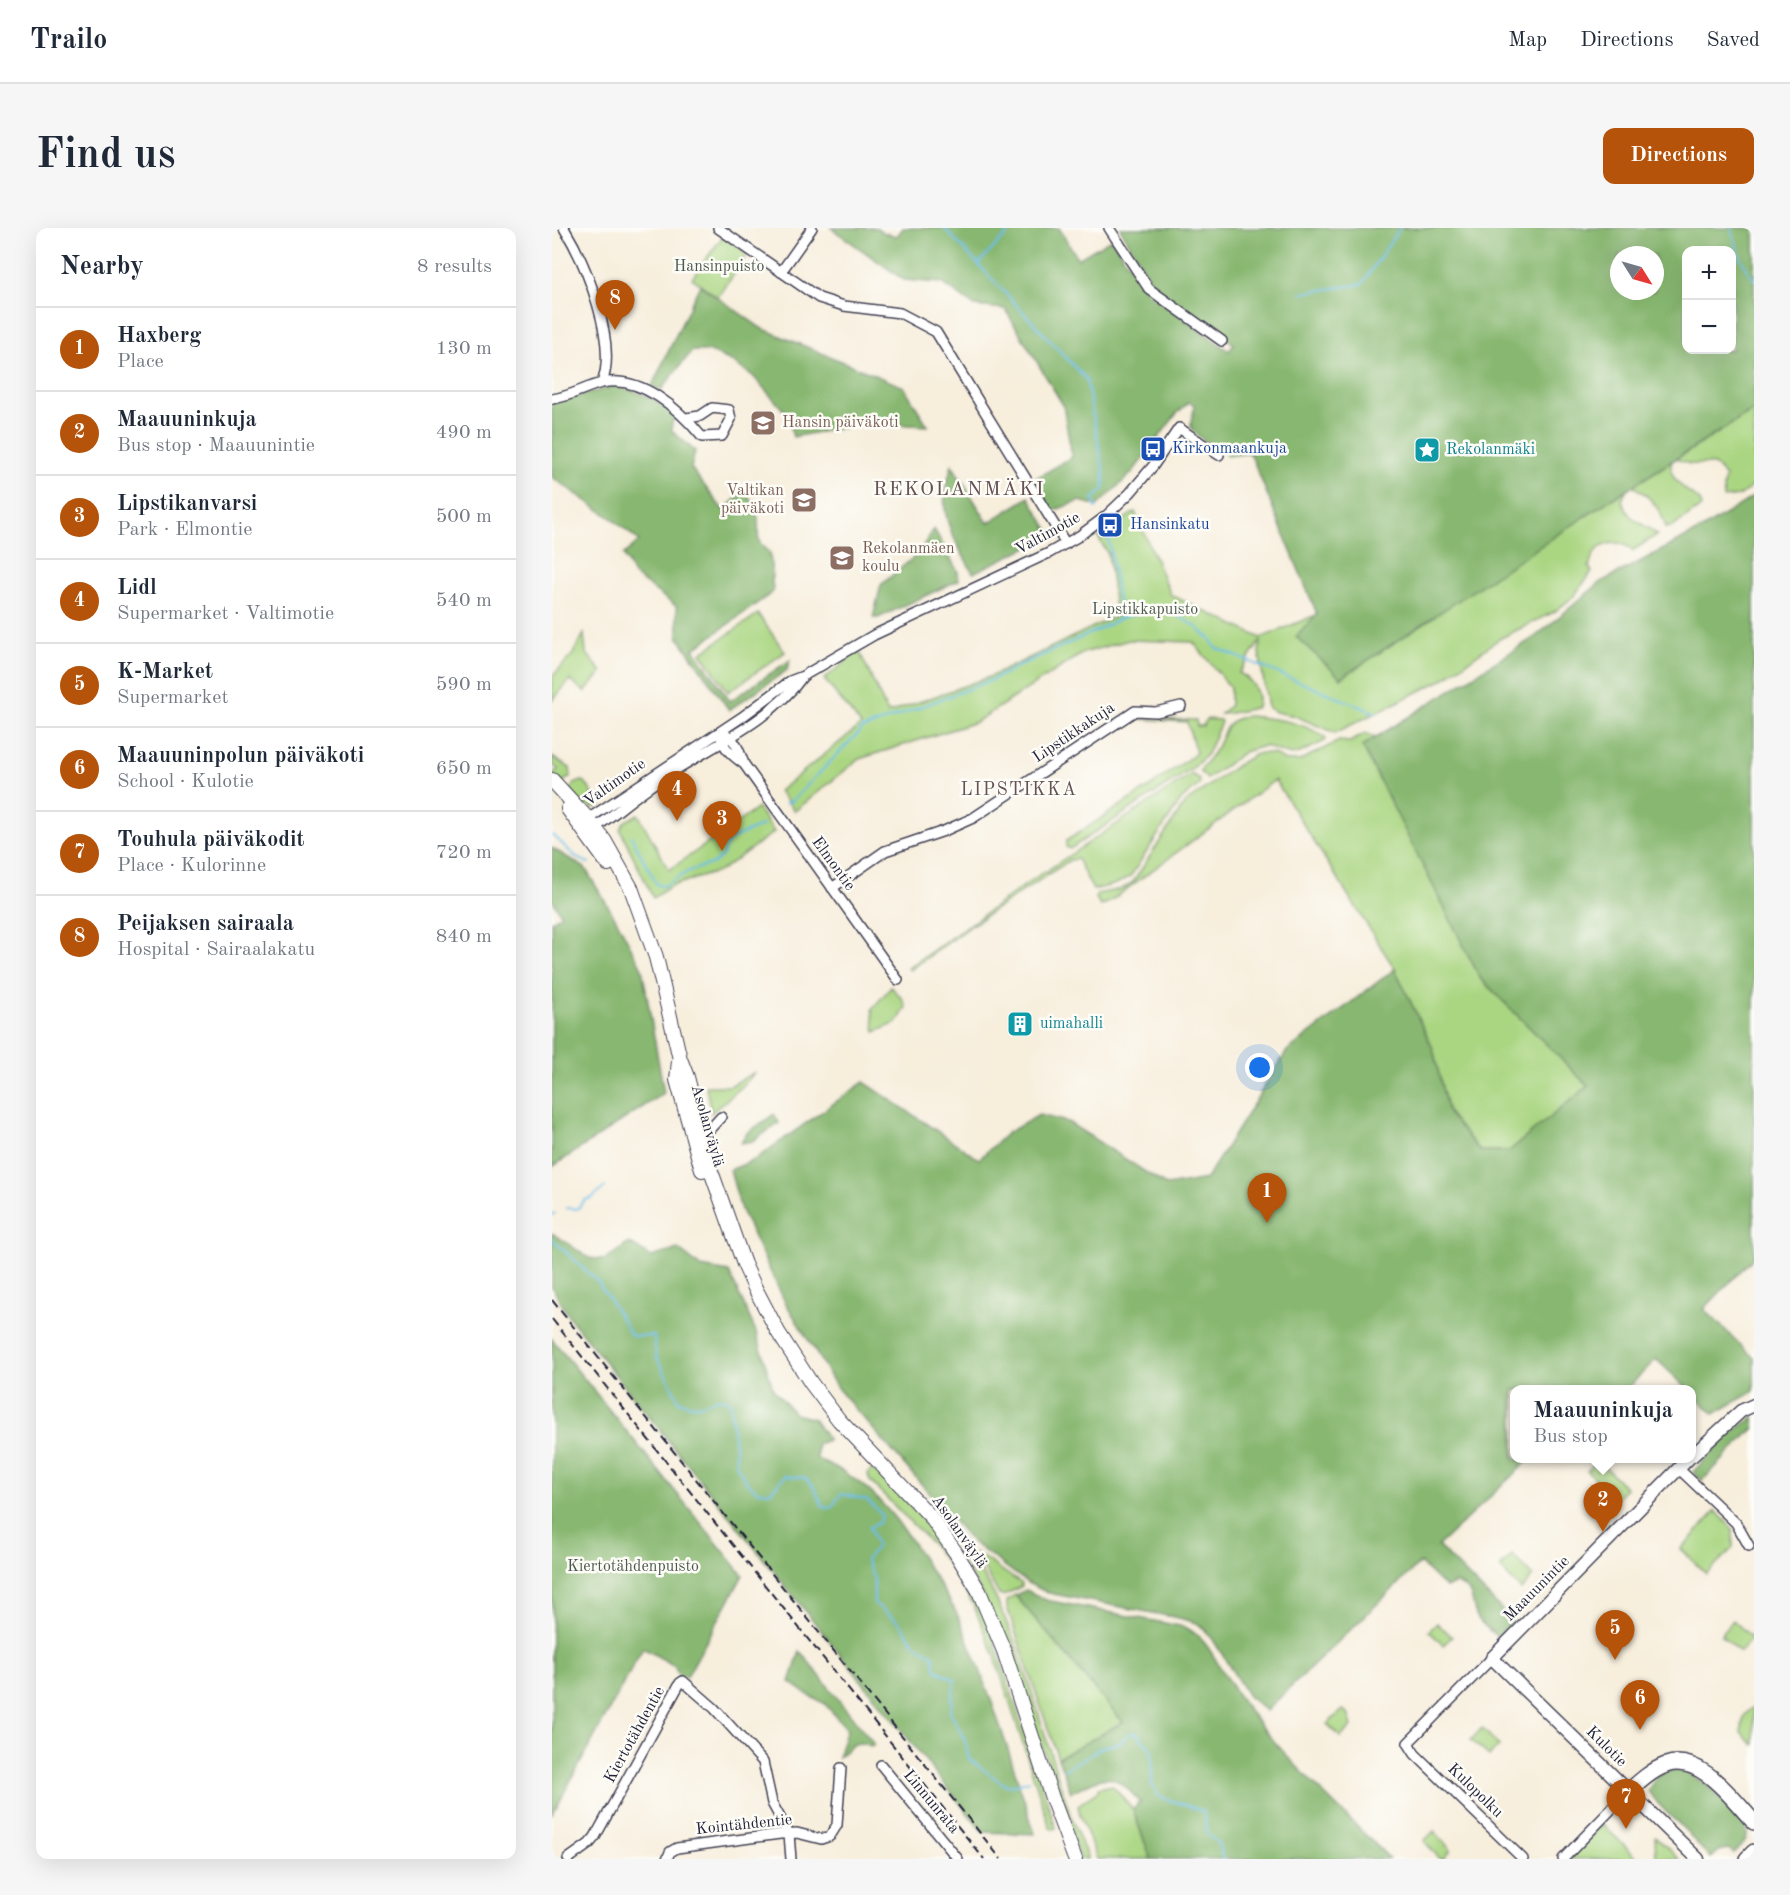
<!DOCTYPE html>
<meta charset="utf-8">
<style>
body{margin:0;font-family:"Old Standard TT",serif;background:#f6f6f7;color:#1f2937}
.controls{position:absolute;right:18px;top:18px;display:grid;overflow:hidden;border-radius:12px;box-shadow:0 6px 24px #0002}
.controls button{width:54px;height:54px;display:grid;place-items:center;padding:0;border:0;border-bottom:2px solid #e0e1e3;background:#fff;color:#1f2937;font:30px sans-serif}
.compass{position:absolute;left:1058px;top:18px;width:54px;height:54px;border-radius:50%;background:#fff;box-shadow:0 6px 24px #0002;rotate:127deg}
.you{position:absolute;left:708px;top:840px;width:21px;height:21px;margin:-15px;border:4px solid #fff;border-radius:50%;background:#1a73e8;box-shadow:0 0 0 9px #1a73e833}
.badge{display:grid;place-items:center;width:39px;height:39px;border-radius:50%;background:#b45309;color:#fff;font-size:20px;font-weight:700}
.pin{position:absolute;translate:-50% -50px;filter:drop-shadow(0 2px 3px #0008)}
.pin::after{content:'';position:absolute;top:32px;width:21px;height:18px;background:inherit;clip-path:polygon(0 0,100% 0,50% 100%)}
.popup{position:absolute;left:958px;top:1157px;width:186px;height:78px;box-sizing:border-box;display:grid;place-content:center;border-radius:12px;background:#fff;filter:drop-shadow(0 2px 4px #0005);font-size:20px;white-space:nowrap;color:#747a83}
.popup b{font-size:22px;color:#1f2937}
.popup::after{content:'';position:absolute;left:50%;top:100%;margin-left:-12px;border:12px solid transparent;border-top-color:#fff}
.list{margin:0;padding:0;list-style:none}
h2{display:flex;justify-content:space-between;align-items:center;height:78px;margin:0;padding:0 24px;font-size:26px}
h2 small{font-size:20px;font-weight:400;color:#747a83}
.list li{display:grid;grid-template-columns:39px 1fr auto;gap:18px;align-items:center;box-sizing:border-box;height:84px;padding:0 24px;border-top:2px solid #e0e1e3}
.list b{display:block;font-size:22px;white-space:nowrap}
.list p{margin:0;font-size:20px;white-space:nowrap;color:#747a83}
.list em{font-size:20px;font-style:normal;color:#747a83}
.map{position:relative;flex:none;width:1202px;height:1631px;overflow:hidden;border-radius:12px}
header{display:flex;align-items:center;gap:36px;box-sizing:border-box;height:84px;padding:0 30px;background:#fff;border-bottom:2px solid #e0e1e3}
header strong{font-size:28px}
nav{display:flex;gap:33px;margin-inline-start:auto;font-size:21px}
.intro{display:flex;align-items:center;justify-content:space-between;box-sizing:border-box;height:144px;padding:0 36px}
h1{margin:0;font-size:42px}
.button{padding:15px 27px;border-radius:12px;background:#b45309;color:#fff;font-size:21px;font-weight:700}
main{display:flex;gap:36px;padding:0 36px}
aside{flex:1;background:#fff;border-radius:12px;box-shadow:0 6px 24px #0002}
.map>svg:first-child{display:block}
.green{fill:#aad682;stroke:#667c5e;stroke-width:1.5}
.forest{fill:#87b770;stroke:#546c56;stroke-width:1.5;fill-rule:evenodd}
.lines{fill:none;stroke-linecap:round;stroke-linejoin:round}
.stream{stroke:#6dbee8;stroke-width:2}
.minor-casing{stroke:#424153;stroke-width:12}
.tertiary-casing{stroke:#424153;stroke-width:15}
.secondary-casing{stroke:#424153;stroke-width:16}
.primary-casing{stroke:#424153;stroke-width:18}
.minor{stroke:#fff;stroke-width:9}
.tertiary{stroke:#fff;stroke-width:12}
.secondary{stroke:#fff;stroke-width:14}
.primary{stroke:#fff;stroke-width:15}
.rail{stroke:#22223b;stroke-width:2;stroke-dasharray:9 4.5;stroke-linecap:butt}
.labels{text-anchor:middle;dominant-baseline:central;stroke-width:5;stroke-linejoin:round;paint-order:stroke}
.park-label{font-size:16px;fill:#4b5850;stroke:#fdfcf7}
.education-label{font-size:16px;fill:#785e54;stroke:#fdfcf7;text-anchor:start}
.transit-label{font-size:16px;fill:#164399;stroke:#fdfcf7;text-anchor:start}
.culture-label{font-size:16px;fill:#0d838f;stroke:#fdfcf7;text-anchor:start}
.street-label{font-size:16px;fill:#22223b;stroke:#fdfcf7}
.neighbourhood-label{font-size:18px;letter-spacing:1.5px;fill:#665253;stroke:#fdfcf7}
.quarter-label{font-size:20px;letter-spacing:1.5px;fill:#665253;stroke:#fdfcf7}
</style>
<header>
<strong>Trailo</strong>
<nav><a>Map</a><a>Directions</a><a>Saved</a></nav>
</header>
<div class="intro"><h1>Find us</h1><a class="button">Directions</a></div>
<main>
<aside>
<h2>Nearby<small>8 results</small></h2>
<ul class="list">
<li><span class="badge">1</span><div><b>Haxberg</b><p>Place</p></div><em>130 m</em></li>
<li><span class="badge">2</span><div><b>Maauuninkuja</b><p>Bus stop · Maauunintie</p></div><em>490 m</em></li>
<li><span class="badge">3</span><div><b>Lipstikanvarsi</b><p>Park · Elmontie</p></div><em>500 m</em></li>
<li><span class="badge">4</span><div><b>Lidl</b><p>Supermarket · Valtimotie</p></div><em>540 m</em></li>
<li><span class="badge">5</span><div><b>K-Market</b><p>Supermarket</p></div><em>590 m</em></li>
<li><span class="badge">6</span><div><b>Maauuninpolun päiväkoti</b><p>School · Kulotie</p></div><em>650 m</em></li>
<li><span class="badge">7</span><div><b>Touhula päiväkodit</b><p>Place · Kulorinne</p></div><em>720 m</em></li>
<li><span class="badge">8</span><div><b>Peijaksen sairaala</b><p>Hospital · Sairaalakatu</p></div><em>840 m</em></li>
</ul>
</aside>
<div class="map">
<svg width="1202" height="1631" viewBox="0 0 1202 1631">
<rect width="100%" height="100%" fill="#fdfcf7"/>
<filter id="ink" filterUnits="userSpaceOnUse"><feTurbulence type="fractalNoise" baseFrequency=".0167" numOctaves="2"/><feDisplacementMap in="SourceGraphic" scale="12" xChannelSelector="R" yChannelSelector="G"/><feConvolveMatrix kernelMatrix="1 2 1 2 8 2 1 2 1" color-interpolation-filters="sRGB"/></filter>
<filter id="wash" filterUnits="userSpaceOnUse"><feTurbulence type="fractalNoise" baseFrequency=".008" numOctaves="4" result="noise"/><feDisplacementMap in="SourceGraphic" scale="24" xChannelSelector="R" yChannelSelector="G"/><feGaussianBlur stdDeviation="1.35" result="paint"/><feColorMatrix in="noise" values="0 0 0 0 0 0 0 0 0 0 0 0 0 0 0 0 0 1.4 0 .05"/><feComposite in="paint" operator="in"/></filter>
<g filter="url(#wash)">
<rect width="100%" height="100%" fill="#f7eedc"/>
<!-- green -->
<path class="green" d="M171,8l25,18 -30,43 -26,-19z
M1202,182v75l-15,11 -15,2 -1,-12 2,-9c-13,-19 -16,-11 -35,-13 -5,-1 -9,-3 -14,-5z
M1120,233c-6,18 16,30 28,40l1,6 -27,19 -8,2c-4,-17 -17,-34 -34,-42z
M1074,262l-4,11c10,25 18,18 35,34l-25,16c-8,-11 -25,-10 -35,-1 -4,4 -6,11 -8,17l3,5 -19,25 -19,15 -55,27 -57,41 -107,53 -40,-17 -19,-4 -8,-4 -9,-56 2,-12 -22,33c13,6 22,20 18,34 -4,2 -31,7 -36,7l9,-9v-18l-37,-45 -64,-2 -46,13 -107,69 -117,37 -64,52 -16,-20 82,-66 -37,-46 35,-28 29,62 104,-37 124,-60 -8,-62 -10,-17 37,-25 36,83 90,43 57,-24 292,-114z
M206,386l27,38 -57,40 -27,-39z
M32,406l2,19 16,19 -17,20 -15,-12 -18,21v-24l21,-23z
M696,488c27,3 55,5 78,22l-1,3 -25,12 -9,2 -27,-9 -20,6 -37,27 -7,-8c4,-7 10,-13 14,-19 13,-19 7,-32 34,-36z
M586,491l58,1 1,6h6l3,-7 14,1 1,2 -14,32 -15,15 -122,80 -4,-2v-6l82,-53 48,-35 -9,-31z
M813,505l11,5 -13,8 117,232 109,108 -80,65h-29l-32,-38 -15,-64 -38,-80 -120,-189 -166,122 -8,4 -5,-8 1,-4 25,-5 11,-7 52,-79 54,-39 15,-9 7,-2 13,1 11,7h14l40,-20 11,1z
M0,529l18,11 1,8 -9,7 -9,-9 5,-5 -6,-5z
M640,546l7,5 1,5 -19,16 -51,77 -14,7 -23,6 -16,-31 -7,1 -95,63 -65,47 -2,-2 137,-97 2,2 2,-4z
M30,553l3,1 16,24c-14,5 -23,-5 -31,-15l4,-7z
M206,580l16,24 -54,39 -49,15 -18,12 -33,-69 4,-7 14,-8 31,56z
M339,759l11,11 4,9 -9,16 -22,9 -3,-23z
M203,844l-11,13 -33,28 -5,-27h24z
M1046,1232l28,28 -10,12 -29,-29z
M320,1241l8,1 26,25 37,47 42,71 71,215 -3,1 -3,-1 -56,-174 -21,-50 -23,-37 -21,-26 -59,-60 -2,-7z
M386,1280c23,30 45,62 61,97 37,81 53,171 89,254h-8l-74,-220 -69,-127z
M1164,1283l17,18v19l-27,26 -25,-25z
M423,1324l47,32v2l-19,10 -4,-1z
M960,1327l21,21 -12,14 -21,-22z
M463,1367l108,127 -65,36 -51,-151v-6z
M1181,1392l19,18 -12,14 -19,-17z
M885,1395l15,14 -9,8 -14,-14z
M1202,1478v39l-13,-13 3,-16z
M791,1482l5,3 4,13 -11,11 -14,-13z
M930,1500l17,18 -10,10 -18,-16z
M560,1557l21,25 18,49h-54l-17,-44 -2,-10 20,-14v-3z
M1050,1596l36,35h-69z
M882,1603l17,19 -8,9h-3l-16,-18z
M1103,1609l25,22h-24z"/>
<!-- forest -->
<path class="forest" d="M279,0h46l7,5 13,3 6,-8h156l19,31 33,-20 37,54 81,58 5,-7 -81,-59 -33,-57h634v182l-144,90 -269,178 -45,-41 21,-23 -67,-161 -23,3 -1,-5c-8,-1 -34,-16 -35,-25 -1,-6 3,-15 4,-20l-6,-4 -12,11 -45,60 -35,33 -17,-5 -28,10 -19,-31 39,-23 -9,-52 -58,-96 -30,-3 -33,-23 -38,-3zM1134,22h46v100h-46zM1067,27h36v36h-36z
M148,57l61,43 143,59 24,39 -59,-3 -76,14 -6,-23 -34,-38 -24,-16 -20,-9h-17l-31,39 -9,-4z
M63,158c24,5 43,13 61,29l-4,8v8l23,20 -4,17 32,42 22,-19c6,8 11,18 13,27 2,16 -5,23 12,35l3,39 -79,57 36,52 60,-41 -3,10 -58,40 -51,-73 -1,-30 -43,-32 -11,-20 16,-14 -28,-23 -59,-41v-74z
M400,237l36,58 41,-26 20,34 -2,7 -74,35c-13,-24 -32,-51 -28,-80 1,-10 5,-19 7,-28z
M1202,268v761l-50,52 50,49v33l-40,23 -22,-21v-3l-4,-1 -32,-30 -29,30 -113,1v68l16,1 -92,87 75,75 -16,16c-6,-6 -18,-14 -21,-22 -5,-14 -2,-26 -20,-32l-10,5 -26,-25 -154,148 -18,-15 -36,-58 -8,-9 -7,-6 -18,-5 -131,-25 -20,-10 -56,-41 -134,-153 -53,-87 -44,-92 -11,-40 24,-10 110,-78 115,77 28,-26 32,-18 29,7 99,64 39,-7 81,-128 108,-82 38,80 15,64 32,38h29l79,-65 -108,-108 -118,-232 173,-109 66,-55 101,-53z
M382,301l24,43 1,8 -81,38h-5l8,-33 39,-33z
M0,620l33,20 31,51 26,49 22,125 -112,74v-246l9,-6 -9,-16z
M222,886l5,9 -26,18 -12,2 6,-10z
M0,1005l37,25 17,2 23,-17 22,14 27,-8 23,18 28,5 28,62 16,55 22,25 19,5 14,21 -11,4v15c51,19 82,60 109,105 11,17 22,33 31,50 7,14 12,29 18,43 23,57 41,118 60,177l-52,-2 -414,-515 -17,-30z
M0,1111l191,236 -57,103 -8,-4 -3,-8 -32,-18 -91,167z
M1202,1189v12h-1l-51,52 -9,-9 35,-37z
M474,1362l20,10 139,27c23,12 29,32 42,52 42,67 108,125 163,180h-239l-18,-49 7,-8c-29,-32 -32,-28 -69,-10l-13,-34 65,-36 -108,-127z
M248,1423l74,93 -3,2c-17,-8 -20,2 -33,11l9,-28 -23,-26 -11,-5 -23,-16z
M1126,1541c29,10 45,33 66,56 8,12 -1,19 -10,28l-6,-4 -9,2 -8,7c-10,-8 -17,-19 -26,-28 -13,-13 -27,-24 -37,-39 7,-15 15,-19 30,-22z"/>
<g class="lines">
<!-- stream -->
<path class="stream" d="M392,0l142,151 18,94v16l-11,10 3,9
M1179,0l10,31 13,21
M426,36l35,-36
M749,65l61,-9 38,-56
M569,390l34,-9 21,6 18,10 16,14 6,9 160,65
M234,575l7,-3 69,-71 130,-49 33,-17 75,-34 21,-11 -14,-89
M0,607c13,9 21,24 37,28
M79,608l26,49 7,1 25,-15 25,-8 9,-8 3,-10 7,-7 30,-13
M14,980l11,1 8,-9 7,-2 13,-11
M0,987l3,-2
M0,1011l46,43 34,54h22l2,20 23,45c5,2 10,4 15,4 13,2 22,-13 36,-3l7,64 9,15 11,10 13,1 15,-16 20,2 9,9 9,20 8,1 10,-14 26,6 15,15 -3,8 -10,4 8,19 -11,14 8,19v24l26,20 14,20 19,12 3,15 19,10 -5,32 14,25 5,22 33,24 9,3 18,-6
M512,1542l38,-23 18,-4 8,-9 9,-1 15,18v35l8,11 43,14 5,24 10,8 5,16"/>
</g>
</g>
<g filter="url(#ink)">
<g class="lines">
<!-- minor casing -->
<g class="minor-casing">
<path id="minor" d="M12,0c22,36 54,114 38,155
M166,0l101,70 25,8 56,7 36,19 130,212
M557,0l40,61 73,52
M229,44l31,-44
M0,171c18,-2 33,-12 50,-16 39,-8 77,26 100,54l20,-1 9,-17 -2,-9 -17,-2 -12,8 -14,2
M251,448c-33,47 -98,73 -145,105 -22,14 -42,32 -63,47l-10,3 3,-12 154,-102 48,-36 13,-5 71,-41 175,-82 30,-17 27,-20 24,-23 23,-27 26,-38 40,27
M173,506c11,5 15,19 19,30l154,216
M169,509c3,12 13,20 23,27
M280,660l53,-37 59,-20 29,-13 156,-103 6,-4 21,1 25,-6
M144,905l14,-4 11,-12
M1127,1241l57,54 13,23
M940,1430l-84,85 7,11 108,105
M329,1537l77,94
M16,1631l21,-15 6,-7 85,-154 3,-2 31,27 49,54 9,41 17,31 2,25
M115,1631l3,-7 7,-4 103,-14 17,-1 24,6 9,-3 7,-11 4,-57
M1011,1631l65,-67"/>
</g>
<!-- tertiary casing -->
<g class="tertiary-casing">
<path id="tertiary" d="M1140,1228l49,-45 13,-6
M1137,1230l-197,200 206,201"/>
</g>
<!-- secondary casing -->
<g class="secondary-casing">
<path id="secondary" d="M0,552l36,39 16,21 27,48 25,69 24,102 7,18 24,94 33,93 11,24 23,44 33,51 28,37 91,96 26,37 23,38 25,60 48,147 23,61
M16,581l40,55
M127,833l-2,19 25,90"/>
</g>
<!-- primary casing -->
<g class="primary-casing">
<path id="primary" d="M1076,1564c11,-10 24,-22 38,-27 35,-12 67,35 88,57
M1195,1631l7,-7"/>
</g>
<!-- minor -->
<use href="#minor" class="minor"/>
<!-- tertiary -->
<use href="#tertiary" class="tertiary"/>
<!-- secondary -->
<use href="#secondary" class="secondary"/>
<!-- primary -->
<use href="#primary" class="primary"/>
<!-- rail -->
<path class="rail" d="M0,1072l449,559
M0,1091l432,540"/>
</g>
</g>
<!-- icons -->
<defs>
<g id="school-square" transform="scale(1.35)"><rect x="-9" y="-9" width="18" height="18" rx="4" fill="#8d6e63" stroke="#fdfcf7"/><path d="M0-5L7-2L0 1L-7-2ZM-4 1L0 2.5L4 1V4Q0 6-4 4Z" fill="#fff"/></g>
<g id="bus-square" transform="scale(1.35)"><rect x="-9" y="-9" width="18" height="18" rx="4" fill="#1a4fb4" stroke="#fdfcf7"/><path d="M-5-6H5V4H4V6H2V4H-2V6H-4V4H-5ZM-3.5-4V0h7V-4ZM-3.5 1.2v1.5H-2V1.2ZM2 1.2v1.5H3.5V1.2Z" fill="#fff"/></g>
<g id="sight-square" transform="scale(1.35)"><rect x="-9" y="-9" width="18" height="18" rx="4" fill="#0f9aa8" stroke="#fdfcf7"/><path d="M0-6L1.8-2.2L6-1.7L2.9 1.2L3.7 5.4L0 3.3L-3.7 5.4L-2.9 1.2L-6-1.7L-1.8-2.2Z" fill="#fff"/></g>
<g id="building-square" transform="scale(1.35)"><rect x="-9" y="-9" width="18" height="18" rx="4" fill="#0f9aa8" stroke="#fdfcf7"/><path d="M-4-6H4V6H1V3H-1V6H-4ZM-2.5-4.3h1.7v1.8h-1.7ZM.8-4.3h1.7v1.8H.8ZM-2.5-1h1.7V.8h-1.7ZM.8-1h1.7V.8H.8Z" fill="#fff"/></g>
</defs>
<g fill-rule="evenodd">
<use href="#school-square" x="211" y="195"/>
<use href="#bus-square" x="601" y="221"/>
<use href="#sight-square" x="875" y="222"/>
<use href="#school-square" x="252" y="272"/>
<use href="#bus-square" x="558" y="297"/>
<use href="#school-square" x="290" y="330"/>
<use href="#building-square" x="468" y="796"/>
</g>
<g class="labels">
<!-- park labels -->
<g class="park-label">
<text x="167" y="39">Hansinpuisto</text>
<text x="593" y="382">Lipstikkapuisto</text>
<text x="81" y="1339">Kiertotähdenpuisto</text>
</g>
<!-- education labels -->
<g class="education-label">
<text x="230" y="195">Hansin päiväkoti</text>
<text x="232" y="263" text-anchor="end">Valtikan<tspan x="232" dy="18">päiväkoti</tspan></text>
<text x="310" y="321">Rekolanmäen<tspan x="310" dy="18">koulu</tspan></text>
</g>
<!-- transit labels -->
<g class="transit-label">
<text x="620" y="221">Kirkonmaankuja</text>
<text x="578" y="297">Hansinkatu</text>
</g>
<!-- culture labels -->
<g class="culture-label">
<text x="894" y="222">Rekolanmäki</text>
<text x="488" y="796">uimahalli</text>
</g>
<!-- street labels -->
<g class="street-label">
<text transform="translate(496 306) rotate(-29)">Valtimotie</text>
<text transform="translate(522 505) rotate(-34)">Lipstikkakuja</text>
<text transform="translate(63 555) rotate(-35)">Valtimotie</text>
<text transform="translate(281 636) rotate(54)">Elmontie</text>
<text transform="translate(155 898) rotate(74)">Asolanväylä</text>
<text transform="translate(407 1304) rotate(55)">Asolanväylä</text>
<text transform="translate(985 1361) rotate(-45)">Maauunintie</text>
<text transform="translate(83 1507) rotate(-61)">Kiertotähdentie</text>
<text transform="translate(1054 1519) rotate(45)">Kulotie</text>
<text transform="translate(923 1563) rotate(44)">Kulopolku</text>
<text transform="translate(379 1574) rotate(50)">Linnunrata</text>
<text transform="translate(192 1597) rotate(-6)">Kointähdentie</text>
</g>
<!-- neighbourhood labels -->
<g class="neighbourhood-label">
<text x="467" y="562">LIPSTIKKA</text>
</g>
<!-- quarter labels -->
<g class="quarter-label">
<text x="407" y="262">REKOLANMÄKI</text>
</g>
</g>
</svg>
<div class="controls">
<button>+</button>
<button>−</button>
</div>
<svg class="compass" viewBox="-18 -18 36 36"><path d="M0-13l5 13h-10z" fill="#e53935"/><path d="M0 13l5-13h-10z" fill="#747a83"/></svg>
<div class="you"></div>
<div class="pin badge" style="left:715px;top:995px">1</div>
<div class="pin badge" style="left:1051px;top:1304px">2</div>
<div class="popup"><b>Maauuninkuja</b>Bus stop</div>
<div class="pin badge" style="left:170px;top:623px">3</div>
<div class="pin badge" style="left:125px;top:593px">4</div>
<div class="pin badge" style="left:1063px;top:1432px">5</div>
<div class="pin badge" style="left:1088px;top:1502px">6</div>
<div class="pin badge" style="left:1074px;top:1601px">7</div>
<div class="pin badge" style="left:63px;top:102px">8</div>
</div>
</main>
